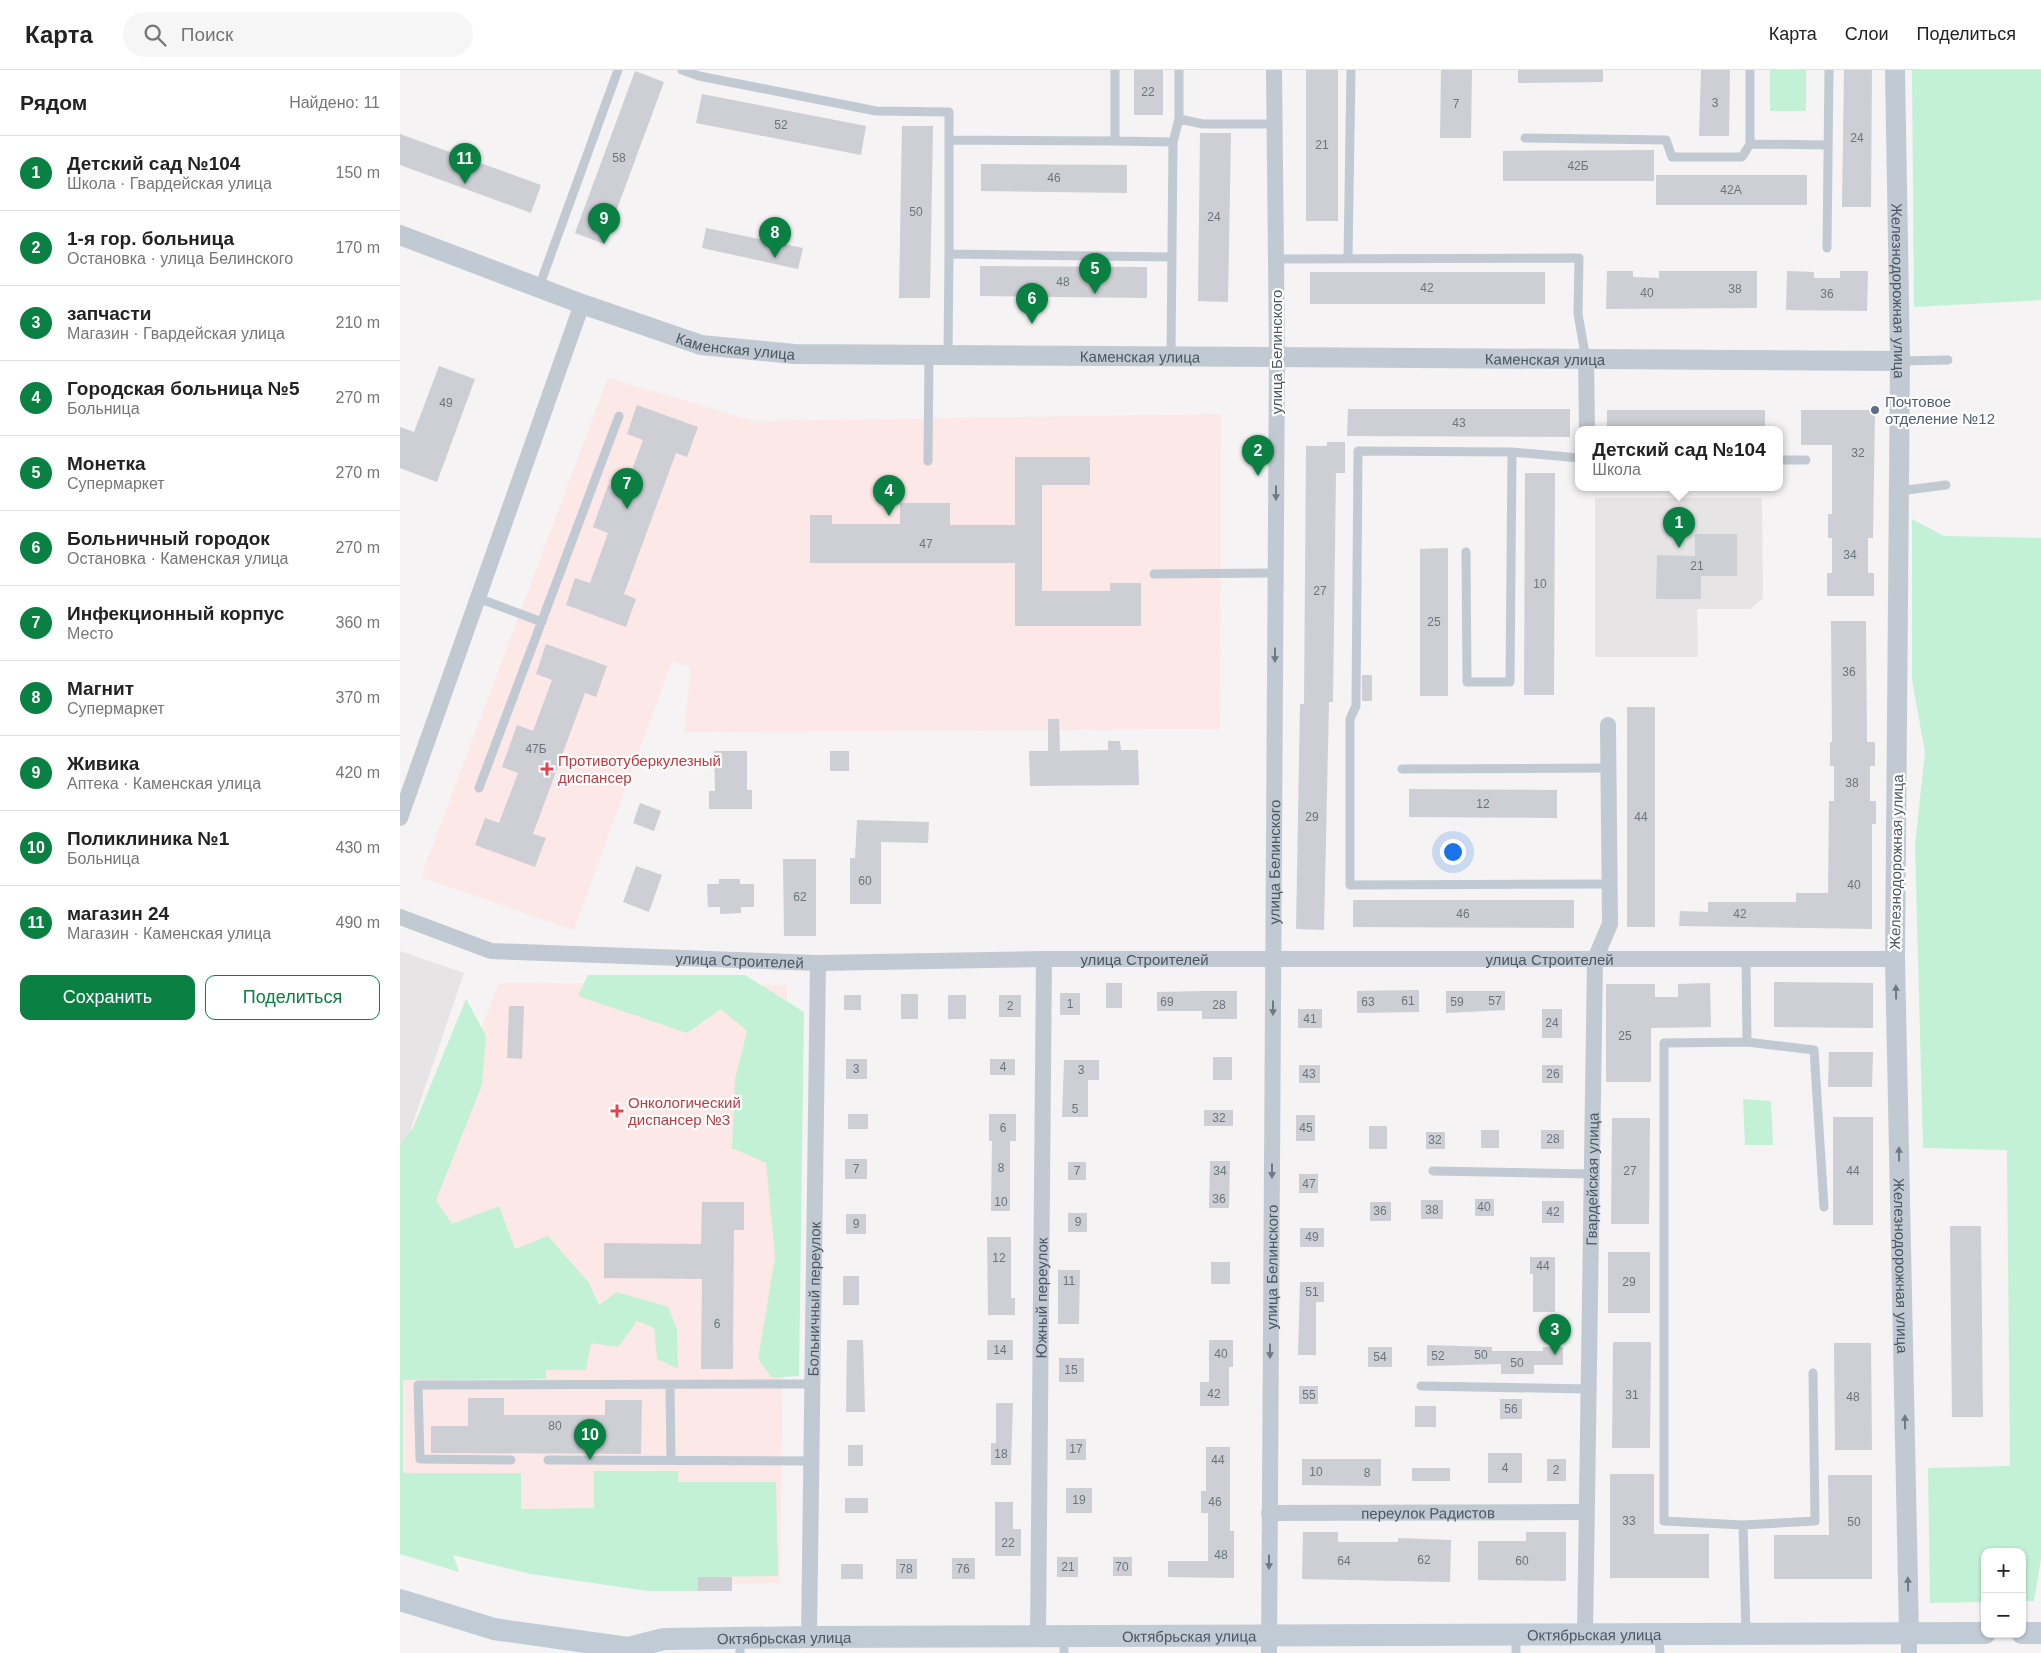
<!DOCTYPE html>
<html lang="ru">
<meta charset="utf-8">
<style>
body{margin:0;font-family:Helvetica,sans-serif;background:#f6f6f6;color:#222}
.controls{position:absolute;right:15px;bottom:15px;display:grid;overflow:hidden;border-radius:10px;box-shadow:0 1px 4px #0004}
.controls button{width:45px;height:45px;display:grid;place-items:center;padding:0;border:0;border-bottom:1px solid #e0e0e0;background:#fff;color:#222;font:25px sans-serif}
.you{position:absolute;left:1052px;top:781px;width:18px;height:18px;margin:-12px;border:4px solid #fff;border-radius:50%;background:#1a73e8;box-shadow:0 0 0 8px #1a73e833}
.badge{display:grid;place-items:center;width:32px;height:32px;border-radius:50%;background:#0b8043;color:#fff;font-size:16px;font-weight:700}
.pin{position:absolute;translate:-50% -41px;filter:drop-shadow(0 1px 2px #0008)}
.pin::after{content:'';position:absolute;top:26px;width:18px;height:15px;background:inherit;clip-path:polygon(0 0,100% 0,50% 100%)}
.popup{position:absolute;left:1175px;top:356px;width:208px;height:65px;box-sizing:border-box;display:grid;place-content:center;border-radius:10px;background:#fff;filter:drop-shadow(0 1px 4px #0005);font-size:16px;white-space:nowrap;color:#767676}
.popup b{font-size:19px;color:#222}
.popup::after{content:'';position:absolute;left:50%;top:100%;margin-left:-10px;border:10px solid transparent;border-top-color:#fff}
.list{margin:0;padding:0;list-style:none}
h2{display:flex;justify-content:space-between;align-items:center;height:65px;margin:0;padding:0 20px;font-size:21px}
h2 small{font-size:16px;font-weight:400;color:#767676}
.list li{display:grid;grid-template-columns:32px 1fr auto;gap:15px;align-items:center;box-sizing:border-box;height:75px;padding:0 20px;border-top:1px solid #e0e0e0}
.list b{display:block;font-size:19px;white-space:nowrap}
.list p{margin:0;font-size:16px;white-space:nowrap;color:#767676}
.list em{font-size:16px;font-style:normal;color:#767676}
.actions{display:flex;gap:10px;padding:15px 20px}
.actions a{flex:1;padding:11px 0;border:1px solid #0b8043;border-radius:10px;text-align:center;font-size:18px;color:#0b8043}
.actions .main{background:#0b8043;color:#fff}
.icon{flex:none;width:28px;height:28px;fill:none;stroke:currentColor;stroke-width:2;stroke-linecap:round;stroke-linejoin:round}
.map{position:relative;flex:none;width:1641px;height:1583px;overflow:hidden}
header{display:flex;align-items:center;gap:30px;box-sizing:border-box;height:70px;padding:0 25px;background:#fff;border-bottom:1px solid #e0e0e0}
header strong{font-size:24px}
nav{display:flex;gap:28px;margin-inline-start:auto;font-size:18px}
.search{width:350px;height:45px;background:#f6f6f6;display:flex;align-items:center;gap:12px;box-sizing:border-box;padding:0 18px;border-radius:28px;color:#767676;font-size:19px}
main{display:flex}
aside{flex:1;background:#fff}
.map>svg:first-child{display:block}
.education{fill:#e6e4e5}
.medical{fill:#fce8e6}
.green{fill:#c3f1d5}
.building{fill:#cdcfd5}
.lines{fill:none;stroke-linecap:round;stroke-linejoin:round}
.service{stroke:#c1cad2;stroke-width:9}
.minor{stroke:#c1cad2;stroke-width:16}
.tertiary{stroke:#c1cad2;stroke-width:20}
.secondary{stroke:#c1cbd6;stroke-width:22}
.oneway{fill:#6e7983}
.service-dot{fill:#5c6f8a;stroke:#fff;stroke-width:2}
.health-dot{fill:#e0444e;stroke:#fff;stroke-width:2}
.labels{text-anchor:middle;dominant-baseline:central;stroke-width:4.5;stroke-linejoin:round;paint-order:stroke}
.number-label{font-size:12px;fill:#6b747e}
.street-label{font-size:15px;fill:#4a5661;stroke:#fff}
.service-label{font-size:15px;fill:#4e5e75;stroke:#fff;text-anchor:start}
.health-label{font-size:15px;fill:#be3a42;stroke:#fff;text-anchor:start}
</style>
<header>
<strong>Карта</strong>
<div class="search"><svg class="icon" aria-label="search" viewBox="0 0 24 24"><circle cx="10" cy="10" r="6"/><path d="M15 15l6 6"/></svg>Поиск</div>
<nav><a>Карта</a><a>Слои</a><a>Поделиться</a></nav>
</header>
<main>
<aside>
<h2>Рядом<small>Найдено: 11</small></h2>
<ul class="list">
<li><span class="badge">1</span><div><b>Детский сад №104</b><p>Школа · Гвардейская улица</p></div><em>150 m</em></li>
<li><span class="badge">2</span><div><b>1-я гор. больница</b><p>Остановка · улица Белинского</p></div><em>170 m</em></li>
<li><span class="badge">3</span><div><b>запчасти</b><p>Магазин · Гвардейская улица</p></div><em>210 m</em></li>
<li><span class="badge">4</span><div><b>Городская больница №5</b><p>Больница</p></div><em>270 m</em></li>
<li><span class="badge">5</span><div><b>Монетка</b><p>Супермаркет</p></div><em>270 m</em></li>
<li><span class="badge">6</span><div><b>Больничный городок</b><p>Остановка · Каменская улица</p></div><em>270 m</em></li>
<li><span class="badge">7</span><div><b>Инфекционный корпус</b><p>Место</p></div><em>360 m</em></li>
<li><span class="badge">8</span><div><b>Магнит</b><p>Супермаркет</p></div><em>370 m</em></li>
<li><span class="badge">9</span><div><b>Живика</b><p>Аптека · Каменская улица</p></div><em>420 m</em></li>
<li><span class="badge">10</span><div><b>Поликлиника №1</b><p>Больница</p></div><em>430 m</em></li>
<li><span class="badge">11</span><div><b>магазин 24</b><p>Магазин · Каменская улица</p></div><em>490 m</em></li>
</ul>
<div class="actions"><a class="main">Сохранить</a><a>Поделиться</a></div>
</aside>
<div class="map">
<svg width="1641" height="1583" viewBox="0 0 1641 1583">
<rect width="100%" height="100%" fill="#f5f3f3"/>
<!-- education -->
<path class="education" d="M1195,428h167l1,100 -12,11h-54l1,48h-103z
M0,881l64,22 -64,188z"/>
<!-- medical -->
<path class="medical" d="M208,308l146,43 467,-7 -1,315 -536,3 7,-65 -19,-6 -98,269 -153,-53z
M99,913l288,2 -7,598 -164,3 -216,-53v-296z"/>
<!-- green -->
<path class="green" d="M1370,0h36v41h-36z
M1512,0h129v230l-127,7z
M1512,449l32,17 97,2v1021l-7,42h-12v-49h-37v50l-55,1 -2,-135 82,-2 -3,-316 -84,-2 -8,-303 10,-93 -13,-72z
M188,905h157l59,37 -5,364 -27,2 -14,-19 17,-102 -9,-94 -34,-15 3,-69 12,-48 -26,-22 -34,24 -109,-37z
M66,929l20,37 -4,49 -46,115 16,24 47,-18 16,43 33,-13 41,47 10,22 18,-13 51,15 9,22 1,40 -21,-10 -3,-31 -17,-7 -19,26 -27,-4 -5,27h-40v9l-143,1v93h118v36l73,-1v-37h84v11h98l2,94 -80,1v14h-50l-117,-17 -78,-19 6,17 -59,-18v-409l13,-17z
M1343,1029l28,2 2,44h-28z"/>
<!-- building -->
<path class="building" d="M734,0h29v45h-29z
M906,0h32v151h-32z
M1041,0h31l-1,68h-31z
M1118,0h85v12l-85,1z
M1301,0h29l-1,66h-30z
M1444,0h28l-1,137h-29z
M235,1l29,11 -60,162 -29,-11z
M302,24l164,32 -5,29 -165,-32z
M502,56h31l-3,172h-31z
M800,63h31l-3,169 -30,-1z
M0,64l141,51 -10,28 -131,-48z
M1254,80v31h-151v-30z
M581,94l146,1v28l-146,-2z
M1256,105h151v30h-151z
M306,158l97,20 -5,21 -96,-21z
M580,196l167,1v31l-167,-2z
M1207,201h26v6l26,1v-7h98v37l-151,1z
M1387,201l27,1v6h26v-7h28l-1,40 -81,-1z
M910,202h235v32h-235z
M39,296l36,13 -38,103 -37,-14v-41l14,5z
M237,335l61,22 -11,30 -11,-4 -52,141 12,5 -10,28 -60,-22 9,-27 15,5 18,-50 -15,-6 15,-42 16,6 19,-51 -16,-6z
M948,339h222v28l-223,-1z
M1207,340h158v19h-158z
M1401,340h74l-2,128h-5v35h6v23h-47v-23h5v-35h-4v-24h4v-69h-31z
M927,372h18v31h-9l-3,229h-4l-5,228 -28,-1 4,-225h4l2,-258h21z
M615,387h75v28h-48v106h68v-8h31v43h-126v-63h-205v-48h22v9h68v-21h50v22h65z
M1125,403h30l-1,222h-30z
M1295,464h42v42h-36v23h-45l1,-44 38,1z
M1048,478v148h-28v-147z
M1431,551h35l1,121h8v24h-5v35h6v23h-4v105l-193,-3 1,-15 28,1v-10h88v-9h32l1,-92h5v-35h-4v-24h2z
M146,574l61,22 -11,31 -11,-4 -52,141 13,4 -11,29 -60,-22 10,-27 14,5 19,-50 -16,-6 15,-42 16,6 19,-51 -16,-6z
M962,605h10v26h-10z
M1227,637h28v220h-28z
M648,649h11l1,32 48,-1v-9h12l1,9h17l1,35 -109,1 -1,-35h19z
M314,681h33v39h5v19h-43v-18h6z
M430,681h19v20h-19z
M1009,719l148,1v28l-148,-1z
M240,733l21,8 -7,20 -21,-8z
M457,750l72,2 -1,21 -47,-1v62h-31v-46h5z
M383,789h33v77h-32z
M236,796l26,9 -13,37 -26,-10z
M319,809h21v5h14v23h-13v6l-21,1v-7h-12l-1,-23h12z
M953,830h221v28l-221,-1z
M1374,912l99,1v45l-99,-1z
M706,913h16v25h-16z
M1310,913l1,44 -60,1v54h-45v-98h49v13h23v-13z
M1019,920v22l-62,1v-22z
M802,921h35v28h-35v-8h-45v-19z
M1046,921h59v19l-59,3z
M660,923h20v22h-20z
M501,924h17v25h-17z
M444,925h17v15h-17z
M548,925h18v24h-18z
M599,925h22v22h-22z
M109,936h15l-2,53 -15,-1z
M898,939h24v19h-24z
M1142,939h20v29h-20z
M1429,982h44l-1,35h-44z
M813,987h19v23h-19z
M446,989h21v20h-21z
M590,989h25v16h-25z
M664,990h35v20h-11v37h-26z
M899,995h21v18h-21z
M1142,995h21v18h-21z
M804,1040h29v16h-29z
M448,1044h20v15h-20z
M589,1044h27v27h-6v70h-19l1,-70h-3z
M896,1045h19v26h-19z
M1433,1047h40v108h-40z
M1212,1048h38l-1,106h-38z
M969,1056h18v23h-18z
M1081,1060h18v18h-18z
M1141,1060h23v19h-23z
M1026,1062h19v17h-19z
M445,1089h22v20h-22z
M810,1091h20l-1,47h-20z
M668,1092h18v18h-18z
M899,1104h19v19h-19z
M1075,1129h19v17h-19z
M1021,1130h22v19h-22z
M1142,1131h22v22h-22z
M302,1132h42v28h-10l-1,139h-32l1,-90 -98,-1v-35l97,1z
M970,1132h21v19h-21z
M668,1143h19v19h-19z
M446,1144h20v20h-20z
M1550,1156h31l2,191h-31z
M900,1158h24v19h-24z
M587,1167h24v61h4v17h-27z
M1208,1182h42v61h-42z
M1130,1187h25v55h-22v-38h-3z
M811,1192h19v22h-19z
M658,1200h22l-1,54h-21z
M443,1206h16v29h-16z
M900,1212h24v20h-8v53h-18z
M447,1270h16l2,72h-19z
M587,1270h26v20h-26z
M809,1270h24v27h-4v39h-29v-24h9z
M1213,1272h38l-1,106h-38z
M1434,1273h37l1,107h-37z
M1027,1275l65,2v4h51v-4h20v18h-29v9h-33v-10l-74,2z
M968,1277h24v20h-24z
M659,1288h25v24h-25z
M899,1316h19v18h-19z
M68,1328h36v17h101v-15h37l-1,54 -210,-1v-27h37z
M1100,1329h22v20h-22z
M596,1333h17l-2,62h-20v-22h5z
M1015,1336h21v21h-21z
M666,1369h20v21h-20z
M448,1375h15v21h-15z
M806,1377h24v84h4v47l-66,-1v-16h40v-48h-7v-22h5z
M1088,1383h34v30h-34z
M902,1389h79v27l-79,-1z
M1147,1389h19v22h-19z
M1012,1398h38v13h-38z
M1210,1404h44v60h55v44h-99z
M1428,1405h44v104h-98v-44h55z
M666,1418h26v25h-26z
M445,1428h23v15h-23z
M595,1432h18v27h8v27h-26z
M903,1462h35v10h60v-4l53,2 -1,42 -148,-3z
M1126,1462h40v49l-88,-1v-39h48z
M657,1487h21v20h-21z
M713,1487h19v19h-19z
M552,1488h23v21h-23z
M496,1489h21v20h-21z
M441,1494h22v15h-22z
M298,1507h34v14h-34z"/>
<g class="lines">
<!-- service -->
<path class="service" d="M282,0l17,6 177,35 73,1v142
M715,0v71l58,1 -2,214
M1350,0v74l78,1
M779,49l24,5h71
M1125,68l141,2 6,17h70l8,-13
M549,70l166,1
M773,72l6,-23v-49
M1427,178l2,-178
M876,189l303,-1 -1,56 8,45
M948,189l3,-189
M139,217l79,-217
M548,285l1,-101 223,3
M1500,291l48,-1
M1179,388l-67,-6 -154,-1 -2,255 -6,13v166l259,-1
M1379,390h27
M528,391l1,-106
M1499,421l47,-6
M1066,482l1,130h43l2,-230
M754,504l121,-1
M78,528l64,24
M1002,699l206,-1
M79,718l140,-372
M1346,889l1,83
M1033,1101l159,3
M1413,1303l2,148 -72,4 -79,-4v-478l83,-1 67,8 10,157
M270,1315l1,75
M1021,1316l168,3
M111,1390l-91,-1 -2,-74 393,-1
M148,1390l262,1
M1343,1455l3,109
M1259,1565l1,18
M664,1567v16
M340,1568v15
M1116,1583v-18"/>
<!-- minor -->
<g class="minor">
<path d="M1186,289l1,70"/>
<path d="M0,748l182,-514"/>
<path id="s1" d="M0,847l91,34 327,12 226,-4h851"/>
<path id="s2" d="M869,1443l318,-1"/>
<path id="s3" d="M1185,1565l10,-676 15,-35 -2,-199"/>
<path id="s4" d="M409,1567l9,-674"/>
<path id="s5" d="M638,1567l6,-678"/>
<path id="s6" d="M869,1583l8,-1297 -3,-286"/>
<path d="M1509,1583v-20"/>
</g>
<!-- tertiary -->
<g class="tertiary">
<path id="s7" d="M1495,0l5,291 -5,598 14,674"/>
<path id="s8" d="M0,165l182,69 119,41 93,9 1106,7"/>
</g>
<!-- secondary -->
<g class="secondary">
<path id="s9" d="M0,1530l94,29 134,19 36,-9 145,-2 1176,-4"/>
<path d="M1622,1563h19"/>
</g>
</g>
<!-- one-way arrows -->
<defs><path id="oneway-solid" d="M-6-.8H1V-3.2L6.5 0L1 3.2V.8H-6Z" transform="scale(1.25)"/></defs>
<g class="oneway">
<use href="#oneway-solid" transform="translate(876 423) rotate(90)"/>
<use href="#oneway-solid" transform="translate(875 585) rotate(90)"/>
<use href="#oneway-solid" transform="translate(1496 922) rotate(-91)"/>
<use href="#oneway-solid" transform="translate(873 938) rotate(90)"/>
<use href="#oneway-solid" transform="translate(1499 1084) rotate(-91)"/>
<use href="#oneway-solid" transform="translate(872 1101) rotate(90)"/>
<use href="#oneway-solid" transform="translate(870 1281) rotate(90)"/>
<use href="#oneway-solid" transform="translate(1505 1352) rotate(-91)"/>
<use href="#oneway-solid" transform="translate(869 1492) rotate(90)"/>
<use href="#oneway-solid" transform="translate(1508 1514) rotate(-91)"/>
</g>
<!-- markers -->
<circle class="service-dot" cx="1475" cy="340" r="5"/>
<g class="health-dot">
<path d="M144.5 691.5h5v5h5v5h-5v5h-5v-5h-5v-5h5z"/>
<path d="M214.5 1033.5h5v5h5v5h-5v5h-5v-5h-5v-5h5z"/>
</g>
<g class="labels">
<!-- number labels -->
<g class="number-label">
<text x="748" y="22">22</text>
<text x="1315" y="33">3</text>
<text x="1056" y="34">7</text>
<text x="381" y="55">52</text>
<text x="1457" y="68">24</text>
<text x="922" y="75">21</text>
<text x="219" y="88">58</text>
<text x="1178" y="96">42Б</text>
<text x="654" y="108">46</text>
<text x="1331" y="120">42А</text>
<text x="516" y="142">50</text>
<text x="814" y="147">24</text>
<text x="663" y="212">48</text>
<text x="1027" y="218">42</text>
<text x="1335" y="219">38</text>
<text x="1247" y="223">40</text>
<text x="1427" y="224">36</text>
<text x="46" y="333">49</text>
<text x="1059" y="353">43</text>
<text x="1458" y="383">32</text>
<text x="526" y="474">47</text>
<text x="1450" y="485">34</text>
<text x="1297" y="496">21</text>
<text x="1140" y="514">10</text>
<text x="920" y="521">27</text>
<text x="1034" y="552">25</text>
<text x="1449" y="602">36</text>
<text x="136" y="679">47Б</text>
<text x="1452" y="713">38</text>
<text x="1083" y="734">12</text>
<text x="912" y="747">29</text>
<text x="1241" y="747">44</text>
<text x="465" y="811">60</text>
<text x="1454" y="815">40</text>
<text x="400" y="827">62</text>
<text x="1063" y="844">46</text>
<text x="1340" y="844">42</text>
<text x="1008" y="931">61</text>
<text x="1095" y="931">57</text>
<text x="767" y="932">69</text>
<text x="968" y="932">63</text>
<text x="1057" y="932">59</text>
<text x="670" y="934">1</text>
<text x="819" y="935">28</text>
<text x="610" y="936">2</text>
<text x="910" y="949">41</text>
<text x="1152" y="953">24</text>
<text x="1225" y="966">25</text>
<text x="603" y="997">4</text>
<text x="456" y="999">3</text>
<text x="681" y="1000">3</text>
<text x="909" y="1004">43</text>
<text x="1153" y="1004">26</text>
<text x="675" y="1039">5</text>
<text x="819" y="1048">32</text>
<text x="603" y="1058">6</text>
<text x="906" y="1058">45</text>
<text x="1153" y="1069">28</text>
<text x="1035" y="1070">32</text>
<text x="601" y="1098">8</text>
<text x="456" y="1099">7</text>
<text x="677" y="1101">7</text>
<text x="820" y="1101">34</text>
<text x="1230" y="1101">27</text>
<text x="1453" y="1101">44</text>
<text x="909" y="1114">47</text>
<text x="819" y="1129">36</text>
<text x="601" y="1132">10</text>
<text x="1084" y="1137">40</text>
<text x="1032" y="1140">38</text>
<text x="980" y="1141">36</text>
<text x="1153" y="1142">42</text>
<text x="678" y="1152">9</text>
<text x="456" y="1154">9</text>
<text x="912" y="1167">49</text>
<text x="599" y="1188">12</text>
<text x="1143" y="1196">44</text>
<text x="669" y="1211">11</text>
<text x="1229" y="1212">29</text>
<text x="912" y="1222">51</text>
<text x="317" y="1254">6</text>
<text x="600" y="1280">14</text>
<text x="821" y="1284">40</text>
<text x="1081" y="1285">50</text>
<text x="1038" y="1286">52</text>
<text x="980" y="1287">54</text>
<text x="1117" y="1293">50</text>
<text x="671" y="1300">15</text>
<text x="814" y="1324">42</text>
<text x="909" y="1325">55</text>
<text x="1232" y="1325">31</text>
<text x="1453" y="1327">48</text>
<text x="1111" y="1339">56</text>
<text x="155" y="1356">80</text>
<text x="676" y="1379">17</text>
<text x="601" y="1384">18</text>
<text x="818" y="1390">44</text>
<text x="1105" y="1398">4</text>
<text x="1156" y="1400">2</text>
<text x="916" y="1402">10</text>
<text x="967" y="1403">8</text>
<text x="679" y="1430">19</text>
<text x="815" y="1432">46</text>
<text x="1229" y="1451">33</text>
<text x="1454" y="1452">50</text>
<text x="608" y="1473">22</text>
<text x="821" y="1485">48</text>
<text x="1024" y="1490">62</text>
<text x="944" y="1491">64</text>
<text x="1122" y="1491">60</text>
<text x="668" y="1497">21</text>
<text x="722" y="1497">70</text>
<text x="506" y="1499">78</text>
<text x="563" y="1499">76</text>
</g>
<!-- street labels -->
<g class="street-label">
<text stroke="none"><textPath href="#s7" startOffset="221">Железнодорожная улица</textPath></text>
<text stroke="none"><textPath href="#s8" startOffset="355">Каменская улица</textPath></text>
<text transform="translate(876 282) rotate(-90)">улица Белинского</text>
<text stroke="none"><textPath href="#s8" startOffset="760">Каменская улица</textPath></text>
<text stroke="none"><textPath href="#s8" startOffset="1165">Каменская улица</textPath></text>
<text stroke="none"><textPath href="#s6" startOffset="791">улица Белинского</textPath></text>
<text transform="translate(1496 792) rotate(-89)">Железнодорожная улица</text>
<text stroke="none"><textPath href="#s1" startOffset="751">улица Строителей</textPath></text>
<text stroke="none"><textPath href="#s1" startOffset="1156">улица Строителей</textPath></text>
<text stroke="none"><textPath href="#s1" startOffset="346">улица Строителей</textPath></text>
<text stroke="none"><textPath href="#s3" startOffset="456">Гвардейская улица</textPath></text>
<text stroke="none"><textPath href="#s6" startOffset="386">улица Белинского</textPath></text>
<text stroke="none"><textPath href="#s7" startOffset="1196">Железнодорожная улица</textPath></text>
<text stroke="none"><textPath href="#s5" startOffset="339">Южный переулок</textPath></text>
<text stroke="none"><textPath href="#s4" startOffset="338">Больничный переулок</textPath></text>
<text stroke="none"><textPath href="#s2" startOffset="159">переулок Радистов</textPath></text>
<text stroke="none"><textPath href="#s9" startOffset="796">Октябрьская улица</textPath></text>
<text stroke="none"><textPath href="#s9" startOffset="1201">Октябрьская улица</textPath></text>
<text stroke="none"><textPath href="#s9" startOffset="391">Октябрьская улица</textPath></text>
</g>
<!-- service labels -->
<g class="service-label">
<text x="1485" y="331">Почтовое<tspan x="1485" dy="17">отделение №12</tspan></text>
</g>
<!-- health labels -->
<g class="health-label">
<text x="158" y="690">Противотуберкулезный<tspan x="158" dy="17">диспансер</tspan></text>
<text x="228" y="1032">Онкологический<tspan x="228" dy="17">диспансер №3</tspan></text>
</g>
</g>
</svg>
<div class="controls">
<button>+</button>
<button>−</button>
</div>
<div class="you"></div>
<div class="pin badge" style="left:1279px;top:478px">1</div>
<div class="popup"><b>Детский сад №104</b>Школа</div>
<div class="pin badge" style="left:858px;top:406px">2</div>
<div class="pin badge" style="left:1155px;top:1285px">3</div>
<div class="pin badge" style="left:489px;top:446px">4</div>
<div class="pin badge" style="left:695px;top:224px">5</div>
<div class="pin badge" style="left:632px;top:254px">6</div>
<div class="pin badge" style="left:227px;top:439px">7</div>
<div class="pin badge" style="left:375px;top:188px">8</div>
<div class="pin badge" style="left:204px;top:174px">9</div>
<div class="pin badge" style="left:190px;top:1390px">10</div>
<div class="pin badge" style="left:65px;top:114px">11</div>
</div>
</main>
